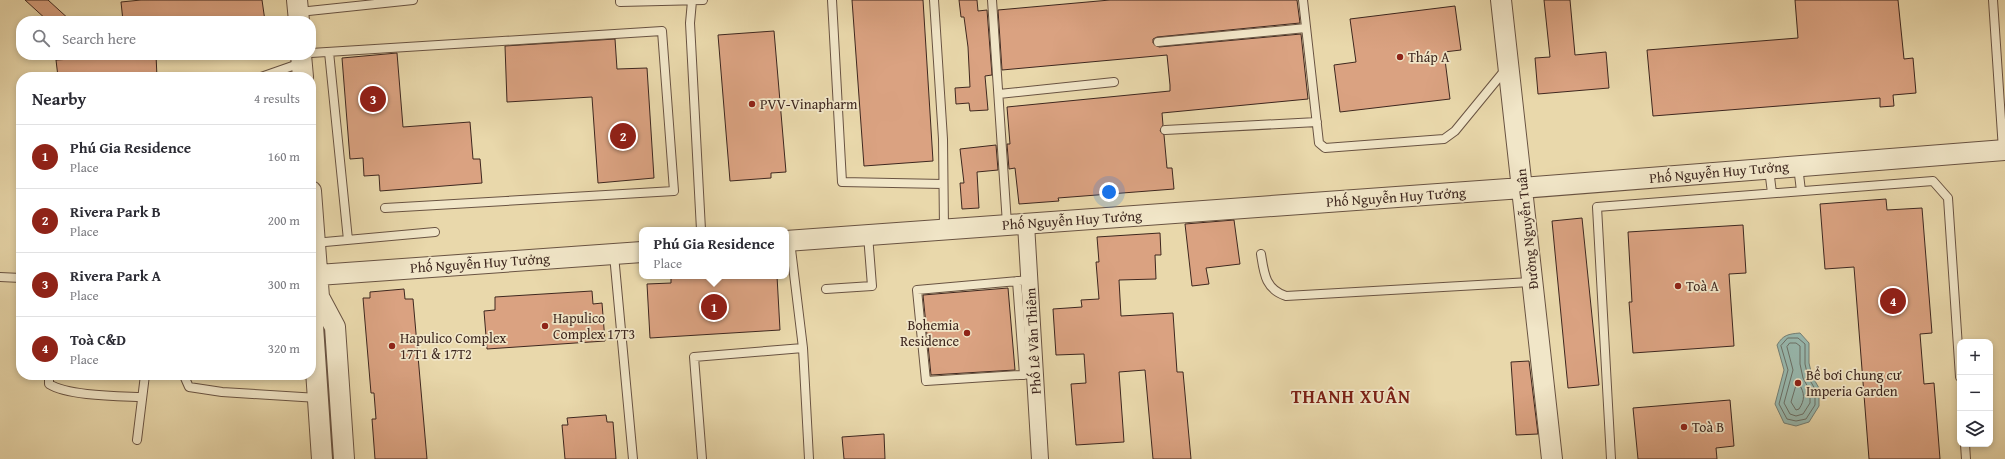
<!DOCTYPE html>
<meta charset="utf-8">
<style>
body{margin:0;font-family:"Gentium Book Plus",serif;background:#f2f2f3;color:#2b2b33}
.controls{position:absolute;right:12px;bottom:12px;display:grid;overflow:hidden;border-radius:8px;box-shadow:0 2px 6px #0003}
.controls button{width:36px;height:36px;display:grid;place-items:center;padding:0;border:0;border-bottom:1px solid #e1e1e2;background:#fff;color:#2b2b33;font:20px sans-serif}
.you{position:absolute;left:1109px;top:192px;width:14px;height:14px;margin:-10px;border:3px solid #fff;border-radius:50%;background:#1a73e8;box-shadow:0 0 0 6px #1a73e833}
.badge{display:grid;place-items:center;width:26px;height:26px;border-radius:50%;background:#8f2418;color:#fff;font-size:13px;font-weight:700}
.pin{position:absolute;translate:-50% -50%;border:2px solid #fff;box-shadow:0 1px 4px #0006}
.popup{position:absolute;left:639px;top:227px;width:150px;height:52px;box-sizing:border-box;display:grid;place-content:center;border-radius:8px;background:#fff;filter:drop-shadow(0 1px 3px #0005);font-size:13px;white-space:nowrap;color:#7c7c81}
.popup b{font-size:15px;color:#2b2b33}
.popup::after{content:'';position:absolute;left:50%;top:100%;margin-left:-8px;border:8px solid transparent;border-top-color:#fff}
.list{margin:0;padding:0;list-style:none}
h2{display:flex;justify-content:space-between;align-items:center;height:52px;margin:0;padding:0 16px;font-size:17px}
h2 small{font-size:13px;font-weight:400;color:#7c7c81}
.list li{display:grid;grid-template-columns:26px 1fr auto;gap:12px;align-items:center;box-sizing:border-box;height:64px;padding:0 16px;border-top:1px solid #e1e1e2}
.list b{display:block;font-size:15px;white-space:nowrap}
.list p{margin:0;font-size:13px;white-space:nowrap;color:#7c7c81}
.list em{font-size:13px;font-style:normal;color:#7c7c81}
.icon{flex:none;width:22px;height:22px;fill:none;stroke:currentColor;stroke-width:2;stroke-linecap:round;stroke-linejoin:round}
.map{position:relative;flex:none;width:2005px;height:459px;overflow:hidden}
.search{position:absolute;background:#fff;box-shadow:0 2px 6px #0003;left:16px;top:16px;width:300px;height:44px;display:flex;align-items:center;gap:10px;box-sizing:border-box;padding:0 14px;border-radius:16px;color:#7c7c81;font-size:15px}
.panel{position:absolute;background:#fff;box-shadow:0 2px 6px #0003;left:16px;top:72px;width:300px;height:308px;border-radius:16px}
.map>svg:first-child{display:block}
.water{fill:#98b9af;stroke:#747f75}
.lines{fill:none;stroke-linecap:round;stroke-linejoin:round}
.shore{stroke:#6b7067;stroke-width:1}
.building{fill:#daa281;stroke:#3e271f}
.service-casing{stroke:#695342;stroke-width:10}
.minor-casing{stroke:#695342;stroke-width:18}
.tertiary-casing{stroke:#695342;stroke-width:22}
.service{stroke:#f1e6c8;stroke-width:8}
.minor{stroke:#f1e6c8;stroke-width:16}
.tertiary{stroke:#f1e6c8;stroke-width:20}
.poi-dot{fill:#8f2418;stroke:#f1e6c8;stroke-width:1.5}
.labels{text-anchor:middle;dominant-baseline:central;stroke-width:3.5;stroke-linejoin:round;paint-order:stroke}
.poi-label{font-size:14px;fill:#3e271f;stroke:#f1e6c8;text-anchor:start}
.street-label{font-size:14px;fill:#3e271f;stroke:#f1e6c8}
.district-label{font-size:18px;font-weight:bold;letter-spacing:1px;fill:#7a1f14;stroke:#f1e6c8}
</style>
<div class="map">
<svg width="2005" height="459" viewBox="0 0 2005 459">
<rect width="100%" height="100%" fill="#e9d8ab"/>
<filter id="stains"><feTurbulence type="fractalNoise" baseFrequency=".005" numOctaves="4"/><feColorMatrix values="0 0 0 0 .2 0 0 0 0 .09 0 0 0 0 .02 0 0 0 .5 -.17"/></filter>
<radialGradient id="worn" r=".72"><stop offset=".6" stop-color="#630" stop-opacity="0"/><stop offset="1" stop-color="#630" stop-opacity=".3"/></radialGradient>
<!-- water -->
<path class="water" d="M1800,333l9,10v20l3,13 7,12v18l-10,16 -13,4 -12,-3 -9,-19 9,-34 -7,-25c6,-10 11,-11 23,-12z"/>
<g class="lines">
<!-- shore -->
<path class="shore" d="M1788,338h10l7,6v20l3,13 7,12v16l-9,14 -10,2 -9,-2 -8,-15 9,-34 -7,-24z
M1790,343h6l4,3v18l3,14 7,13v12l-7,11 -7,2 -6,-2 -6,-11 9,-33 -6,-23z
M1799,384c6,9 6,16 0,25l-3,1 -5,-8 5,-17z"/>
</g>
<!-- building -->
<path class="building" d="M25,0h23l23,21h-23z
M141,0h121l3,21h-142l-2,-19z
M852,0h71l10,161 -69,5z
M959,0h18l1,11 9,-1 5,65 -7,1 3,34 -18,1 -1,-8 -13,1 -1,-16 15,-1 -2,-40 -4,-30h-3z
M1110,0h187l3,23 -143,14 -4,2v4l6,4 142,-13 7,65 -146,14 1,12 -3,6 4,4 3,33h5l2,21 -116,9 1,3 -40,3 -4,-36 -6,1 -2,-25h3l-3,-37 163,-16v-6l-3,-30 -165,15 -4,-60z
M1544,0h26l5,55 31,-3 3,36 -71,6 -3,-36 15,-1z
M1795,0h103l6,59 9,-1 3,35 -23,2 1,11 -14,1v-9l-227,18 -6,-66 151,-12z
M1455,6l6,44 -17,2 6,47 -110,13 -6,-47 22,-3 -6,-43z
M774,31l12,141 -15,1v5l-41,3 -12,-146z
M615,39l2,30 30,-1 7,110 -56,5 -6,-86 -85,5 -2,-56z
M397,53l6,74 67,-5 3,37h7l2,24 -102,8 -1,-16 -15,1 -1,-18 -13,1 -8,-101z
M134,55h22l1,22h-99l-2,-17z
M996,145l2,25 -21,2 2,36 -17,1 -2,-26h4l-4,-34z
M1886,199l1,11 35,-2 10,125 -12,1 4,50 10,-1 6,76h-71l-15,-192 -29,2 -5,-65z
M1582,218l17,167 -31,3 -16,-167z
M1234,220l6,44 -34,4 3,16 -17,2 -7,-62z
M1743,225l3,48 -17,1 5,72 -101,7 -4,-51h3l-4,-70z
M1160,233l1,22h-6l1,24 -37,1 2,36 52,-3 4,59h6l8,87h-38l-8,-89 -26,2 5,70 -48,3 -5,-61 15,-1 -2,-29 -28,1 -3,-46 29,-2 -1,-7 18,-1 -3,-37h3l-2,-25z
M671,276h106l3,54 -130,8 -3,-54 24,-1z
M1008,288l7,82 -84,5 -8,-80z
M404,289l1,10h8l14,160h-52l-3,-40h4l-2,-26h-3l-8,-95h7v-6z
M592,291l1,13 9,-1 3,38 -118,8 -3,-38 11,-1v-13z
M1529,361l9,73 -22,1 -5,-73z
M1730,400l4,46 -18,2 1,11h-79l-5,-51z
M606,415l1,7h6l3,37h-51l-3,-34h6l-1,-7z
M884,434l1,25h-41l-2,-22z"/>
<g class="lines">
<!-- service casing -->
<g class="service-casing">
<path id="service" d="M620,0v2l83,-2
M832,0l10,182 101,2
M934,0l9,139 1,90
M992,0l15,224
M1303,0l16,143 6,5 119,-9 11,-8 50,-61
M1993,0l10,150
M692,1l-2,22 11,207
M299,12l114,-12
M1158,42l148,-14
M329,52l19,188
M311,53l351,-22 12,160 -289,17
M261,77l40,-14
M999,94l115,-12
M1165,130l152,-8
M1798,166l3,25
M1769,169l3,24
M790,241l13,107 6,111
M314,243l121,-11
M1261,254c3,19 4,35 25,42l246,-14
M614,255l19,204
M0,277l21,1
M1029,280l-112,10 9,91 109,-7
M1017,281l7,94
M826,289l46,-3 -4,-51
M49,375v9c19,12 69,12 92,13
M185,375v3l4,9 33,5 96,6
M137,440l8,-65
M1965,444l1,15
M702,459l-8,-102 109,-9
M1611,459l-14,-252 336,-26 15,17 12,179"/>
</g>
<!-- minor casing -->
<g class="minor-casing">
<path id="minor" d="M1026,224l14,235"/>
</g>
<!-- tertiary casing -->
<g class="tertiary-casing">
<path id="tertiary" d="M297,0l2,21
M1501,0l51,459
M301,55l2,22
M311,191l8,106 -6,29 9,133
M786,241l736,-53 483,-38
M318,275l324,-23
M319,297l16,30 9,132"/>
</g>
<!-- service -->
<use href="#service" class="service"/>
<!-- minor -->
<use href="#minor" class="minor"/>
<!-- tertiary -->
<use href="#tertiary" class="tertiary"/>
</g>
<!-- markers -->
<g class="poi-dot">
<circle cx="1400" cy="57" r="4"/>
<circle cx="752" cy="104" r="4"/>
<circle cx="1678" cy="286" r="4"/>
<circle cx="545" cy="326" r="4"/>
<circle cx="967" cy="333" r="4"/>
<circle cx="392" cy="346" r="4"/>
<circle cx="1798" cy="383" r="4"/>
<circle cx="1684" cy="427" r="4"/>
</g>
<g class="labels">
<!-- poi labels -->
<g class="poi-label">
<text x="1408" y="57">Tháp A</text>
<text x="760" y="104">PVV-Vinapharm</text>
<text x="1686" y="286">Toà A</text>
<text x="553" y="318">Hapulico<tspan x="553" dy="16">Complex 17T3</tspan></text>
<text x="959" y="325" text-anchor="end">Bohemia<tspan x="959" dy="16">Residence</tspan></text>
<text x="400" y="338">Hapulico Complex<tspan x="400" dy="16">17T1 &amp; 17T2</tspan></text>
<text x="1806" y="375">Bể bơi Chung cư<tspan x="1806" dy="16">Imperia Garden</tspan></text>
<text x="1692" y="427">Toà B</text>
</g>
<!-- street labels -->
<g class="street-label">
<text transform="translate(1719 172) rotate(-5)">Phố Nguyễn Huy Tưởng</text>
<text transform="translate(1396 197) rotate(-4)">Phố Nguyễn Huy Tưởng</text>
<text transform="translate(1072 220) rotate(-4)">Phố Nguyễn Huy Tưởng</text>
<text transform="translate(1527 229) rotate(-96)">Đường Nguyễn Tuân</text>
<text transform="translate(480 263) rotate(-4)">Phố Nguyễn Huy Tưởng</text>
<text transform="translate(1033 341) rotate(-93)">Phố Lê Văn Thiêm</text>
</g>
<!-- district labels -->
<g class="district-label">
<text x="1351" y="396">THANH XUÂN</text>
</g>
</g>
<rect width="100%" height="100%" filter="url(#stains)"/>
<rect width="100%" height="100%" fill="url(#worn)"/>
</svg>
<div class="controls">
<button>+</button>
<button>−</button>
<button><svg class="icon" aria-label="layers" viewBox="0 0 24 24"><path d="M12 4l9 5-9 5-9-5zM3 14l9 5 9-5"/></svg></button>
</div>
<div class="you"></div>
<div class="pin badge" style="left:714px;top:307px">1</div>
<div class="popup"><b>Phú Gia Residence</b>Place</div>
<div class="pin badge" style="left:623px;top:136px">2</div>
<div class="pin badge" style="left:373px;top:99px">3</div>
<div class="pin badge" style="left:1893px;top:301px">4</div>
<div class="search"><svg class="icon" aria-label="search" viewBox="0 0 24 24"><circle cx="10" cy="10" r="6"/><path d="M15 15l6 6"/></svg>Search here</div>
<section class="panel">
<h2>Nearby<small>4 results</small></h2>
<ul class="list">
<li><span class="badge">1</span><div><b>Phú Gia Residence</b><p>Place</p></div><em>160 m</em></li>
<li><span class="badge">2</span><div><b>Rivera Park B</b><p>Place</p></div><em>200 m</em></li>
<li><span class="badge">3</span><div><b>Rivera Park A</b><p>Place</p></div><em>300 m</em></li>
<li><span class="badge">4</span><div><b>Toà C&amp;D</b><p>Place</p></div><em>320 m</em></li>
</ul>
</section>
</div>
